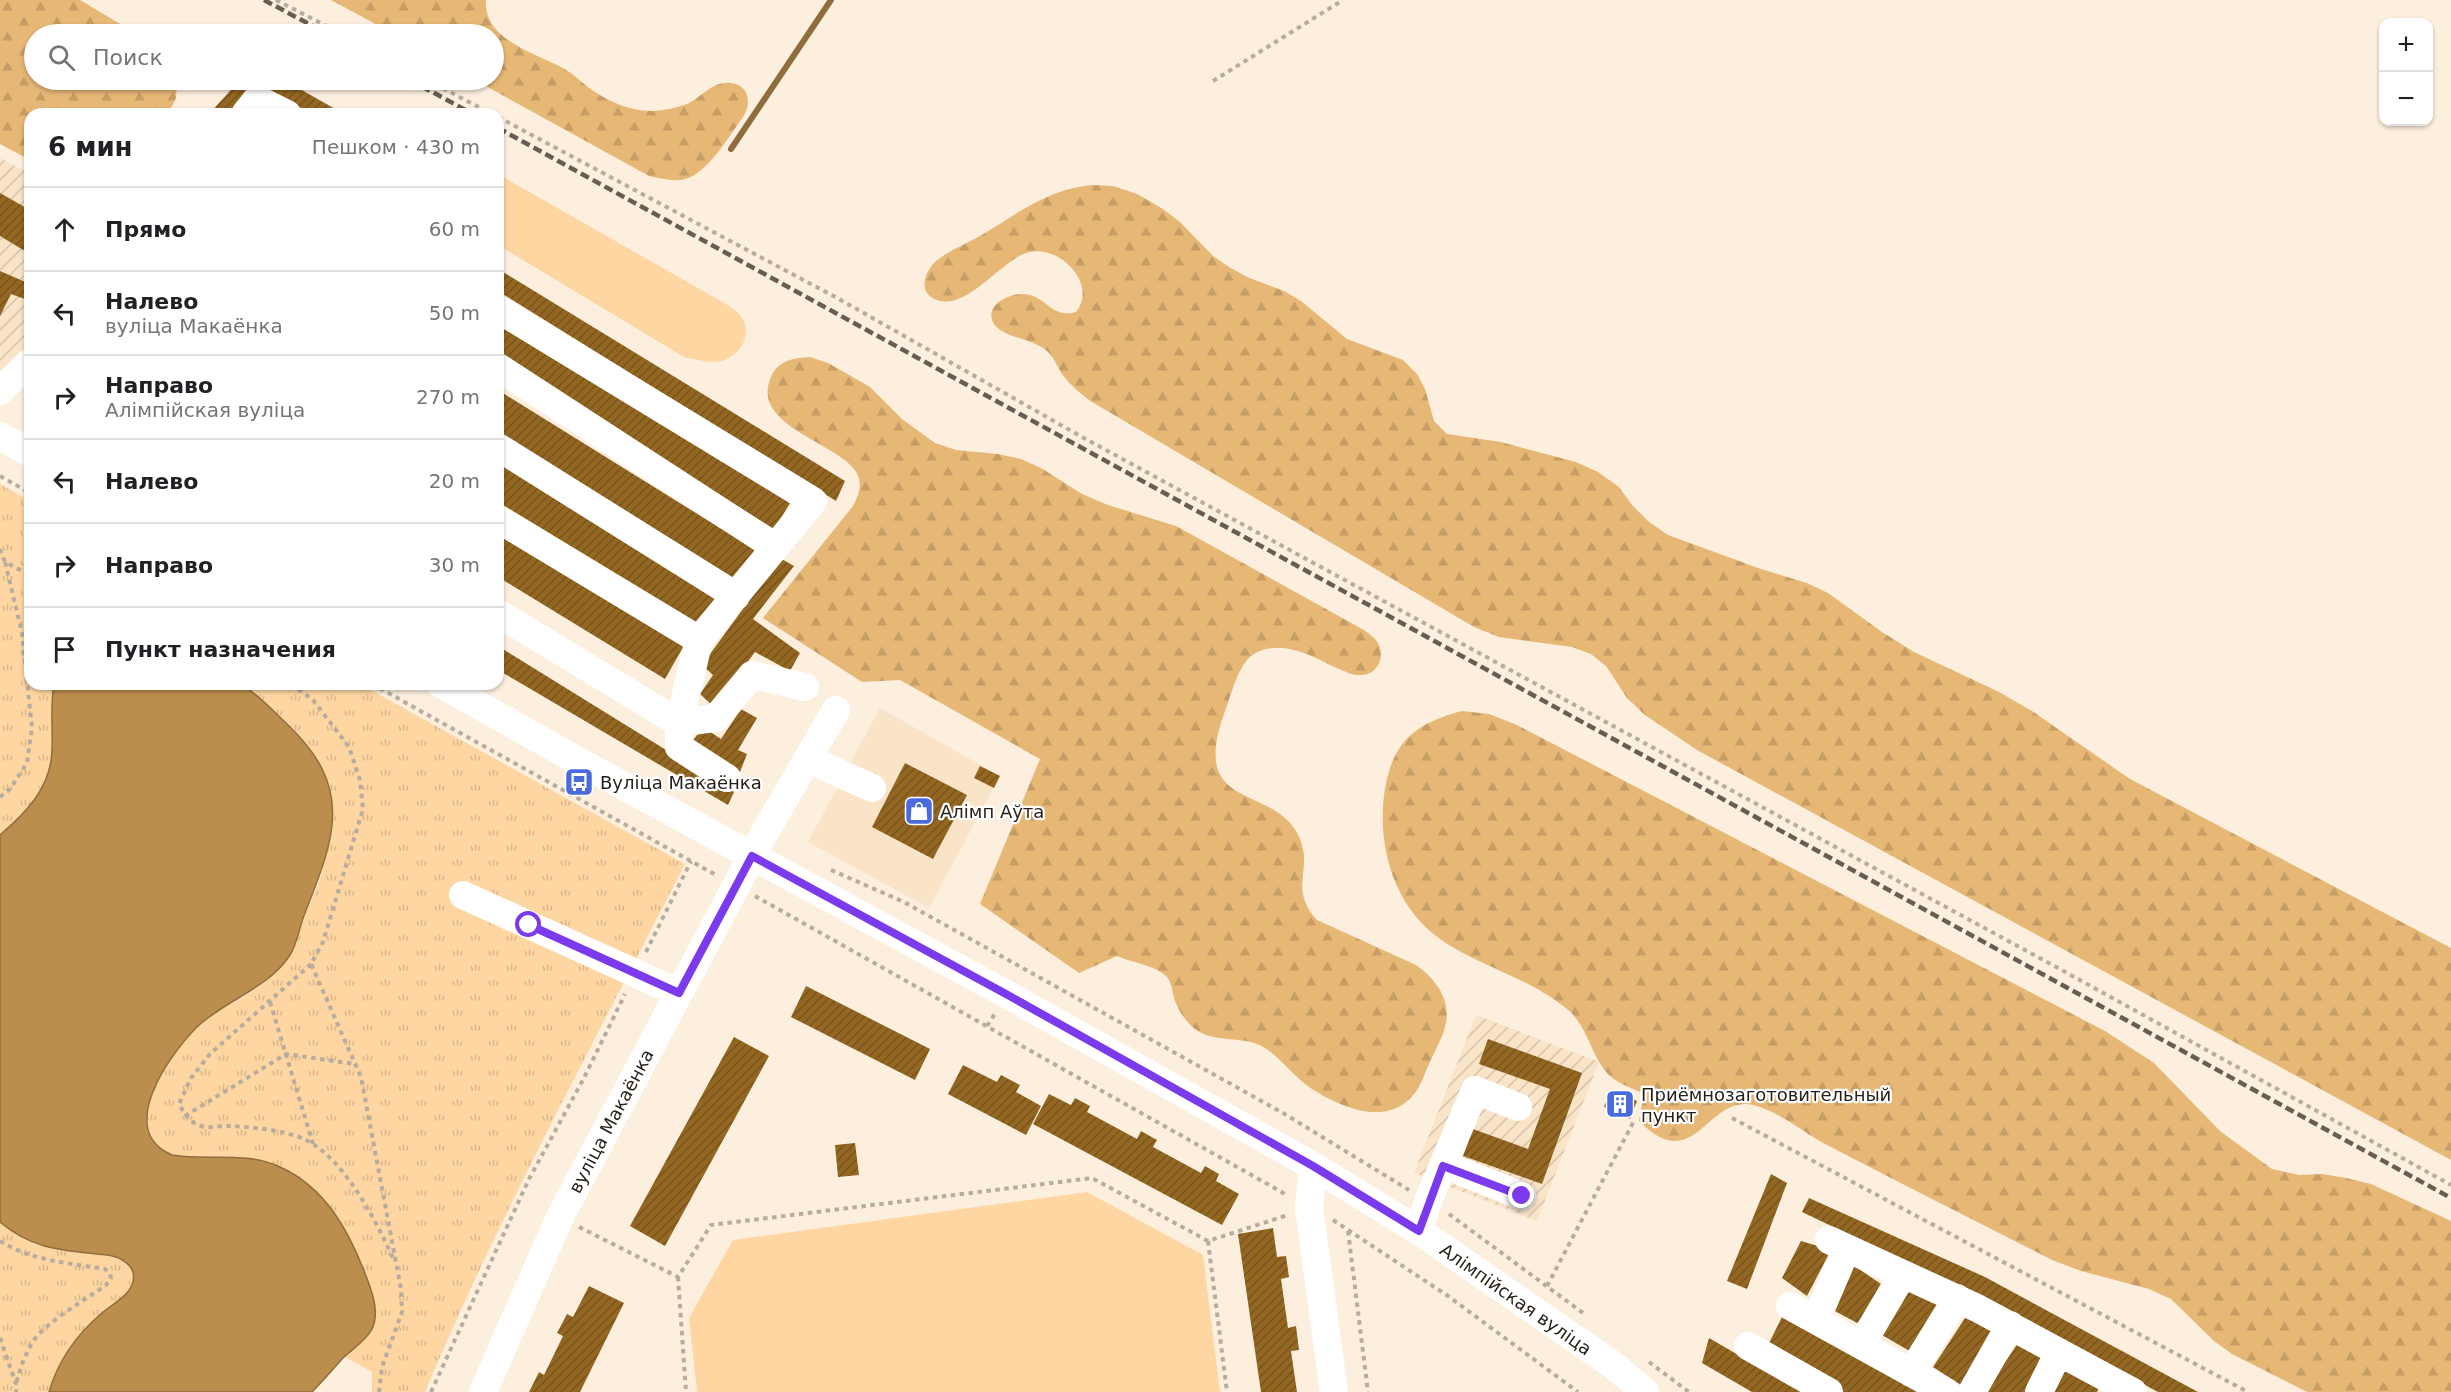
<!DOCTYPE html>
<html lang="ru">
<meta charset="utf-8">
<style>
body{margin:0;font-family:"DejaVu Sans",sans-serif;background:#f2f2f2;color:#202124}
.controls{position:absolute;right:18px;top:18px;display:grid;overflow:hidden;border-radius:12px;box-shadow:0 2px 4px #0004}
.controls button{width:54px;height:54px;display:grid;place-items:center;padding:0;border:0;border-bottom:2px solid #e0e0e0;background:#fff;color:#202124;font:30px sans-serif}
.stop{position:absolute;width:18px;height:18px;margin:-14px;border:4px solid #7c3aed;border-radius:50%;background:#fff}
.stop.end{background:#7c3aed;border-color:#fff;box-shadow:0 2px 6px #0008}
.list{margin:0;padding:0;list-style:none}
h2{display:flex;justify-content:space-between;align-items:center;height:78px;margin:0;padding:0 24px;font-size:26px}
h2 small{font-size:20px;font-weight:400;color:#757577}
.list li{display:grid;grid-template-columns:39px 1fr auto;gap:18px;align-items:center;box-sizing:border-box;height:84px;padding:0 24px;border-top:2px solid #e0e0e0}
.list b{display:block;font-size:22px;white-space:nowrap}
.list p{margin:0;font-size:20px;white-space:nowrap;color:#757577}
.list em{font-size:20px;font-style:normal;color:#757577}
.icon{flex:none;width:33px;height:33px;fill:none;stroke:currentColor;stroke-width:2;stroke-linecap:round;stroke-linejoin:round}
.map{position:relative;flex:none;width:2451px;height:1392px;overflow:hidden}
.search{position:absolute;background:#fff;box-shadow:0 2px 4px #0004;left:24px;top:24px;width:480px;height:66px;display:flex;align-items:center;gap:15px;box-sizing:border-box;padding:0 21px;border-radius:33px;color:#757577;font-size:22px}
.panel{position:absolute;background:#fff;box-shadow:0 2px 4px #0004;left:24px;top:108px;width:480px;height:582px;border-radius:18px}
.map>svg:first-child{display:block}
.built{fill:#fae4c8}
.industrial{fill:url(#industrial-furrows)}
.green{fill:#fed6a2}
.forest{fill:url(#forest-firs)}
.park{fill:url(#park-tufts)}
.water{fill:#bc8e4d;stroke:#8f6d3d;stroke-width:1.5}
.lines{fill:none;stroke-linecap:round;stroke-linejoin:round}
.stream{stroke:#8f6d3d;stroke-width:6}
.building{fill:url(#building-hatch)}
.path{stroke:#b7ac9e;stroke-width:4;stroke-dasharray:4.5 4.5;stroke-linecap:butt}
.minor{stroke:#fff;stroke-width:28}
.rail{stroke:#665d53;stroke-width:4.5;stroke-dasharray:9 4.5;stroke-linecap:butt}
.route{stroke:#7c3aed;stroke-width:8}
.labels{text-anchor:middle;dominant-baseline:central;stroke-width:4.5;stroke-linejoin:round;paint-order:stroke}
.poi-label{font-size:18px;fill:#251f17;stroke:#fff;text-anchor:start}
.street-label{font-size:18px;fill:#251f17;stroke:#fff}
</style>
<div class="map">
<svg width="2451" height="1392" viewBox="0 0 2451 1392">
<defs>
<pattern id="industrial-furrows" width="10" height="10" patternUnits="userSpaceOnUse" patternTransform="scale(1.5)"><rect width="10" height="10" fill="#fae4c8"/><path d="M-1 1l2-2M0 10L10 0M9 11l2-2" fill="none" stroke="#d6c3ab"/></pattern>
<pattern id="forest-firs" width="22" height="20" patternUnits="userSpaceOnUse" patternTransform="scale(1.5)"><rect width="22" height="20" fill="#e7b775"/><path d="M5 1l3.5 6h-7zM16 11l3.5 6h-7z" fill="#c69d64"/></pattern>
<pattern id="park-tufts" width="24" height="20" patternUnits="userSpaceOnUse" patternTransform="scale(1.5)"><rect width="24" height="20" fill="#fed6a2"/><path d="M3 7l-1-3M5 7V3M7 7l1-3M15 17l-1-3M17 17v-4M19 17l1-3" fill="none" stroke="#dab78b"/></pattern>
<pattern id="building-hatch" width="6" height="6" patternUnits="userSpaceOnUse" patternTransform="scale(1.5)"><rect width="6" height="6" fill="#936722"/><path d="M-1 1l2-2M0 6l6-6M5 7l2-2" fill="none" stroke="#78541d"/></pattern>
</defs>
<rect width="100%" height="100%" fill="#fdefde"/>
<!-- built -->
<path class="built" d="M880,708l120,68 -71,132 -121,-66z"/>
<!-- industrial -->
<path class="industrial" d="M0,158l30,16v171l-30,30z
M1476,1015l123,47 -62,159 -123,-48z"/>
<!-- green -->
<path class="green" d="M498,174l228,130c4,3 11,7 15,12 12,18 1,38 -19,45 -12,3 -26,-2 -38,-4l-186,-112z
M1087,1192l116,63 17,137h-523l-8,-74 44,-78z"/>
<!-- forest -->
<path class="forest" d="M0,0h80l57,34h-103v46h143l-1,18 -8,16h-138v46l-30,-16z
M331,0h155c-3,40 50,53 77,68 11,6 19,15 29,22 16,11 38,21 59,21 11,0 25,-3 36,-7 16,-7 27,-26 48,-20 15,4 16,21 8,33 -14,19 -37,60 -62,63 -11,1 -21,-2 -32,-4l-174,-96h19v-46h-100z
M1092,185l21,1 24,8 26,15 17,13 33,34 16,11 18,10 37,14 17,10 46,38 56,21 14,14 8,15 9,32 13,13 54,8 75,20 22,10 21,15 13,18 16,16 20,14 93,34 46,14 21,10 54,39 32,20 85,40 33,19 98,68 321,169v212l-754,-410 -52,-35 -18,-17 -21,-32 -15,-12 -19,-7 -73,-10 -25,-10 -382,-225c-11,-8 -22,-17 -30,-28 -4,-6 -7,-14 -12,-20 -14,-16 -46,-15 -56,-30 -11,-18 14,-30 28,-30 24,0 28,25 54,18 23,-29 -19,-70 -50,-59 -26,8 -65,65 -95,44 -13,-10 -4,-27 5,-36 12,-10 30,-17 44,-25 22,-13 44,-29 67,-39 15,-7 29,-10 45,-12z
M810,357l18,6 42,24 32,32 33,24 21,7 42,4 23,5 20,9 41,26 26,11 68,21 188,104c4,3 8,6 11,9 12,13 5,36 -14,36 -8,1 -15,-3 -22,-6 -22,-10 -47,-26 -73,-20 -7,2 -14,5 -19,11 -12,15 -16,36 -23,54 -36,101 53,68 76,125 13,32 -12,49 17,81l99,45c21,15 36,36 29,62 -3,12 -11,25 -16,37 -4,9 -8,21 -14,29 -27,35 -73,15 -103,-4 -17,-11 -28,-27 -44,-39 -22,-16 -49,-6 -70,-19 -12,-7 -22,-24 -25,-37 -1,-6 -2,-12 -6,-17 -11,-12 -35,-14 -50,-21l-38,17 -99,-69 60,-145 -140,-79 -38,2 -99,-64 90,-112c7,-13 11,-26 0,-38 -22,-27 -103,-44 -82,-91 7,-17 23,-19 39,-20z
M1462,711l27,3 28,11 588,306 49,32 66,68 52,38 27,6 23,-1 24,4 25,6 80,37v171h-144l-75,-38 -18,-13 -43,-42 -22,-10 -68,-18 -29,-11c-74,-38 -149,-75 -223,-114 -26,-13 -48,-34 -76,-41 -46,-11 -58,73 -114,16l5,-27c-10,-5 -24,-10 -33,-17 -20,-18 -22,-50 -44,-68 -39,-32 -87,-42 -127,-70 -47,-33 -64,-96 -55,-150 8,-49 32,-66 77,-78z"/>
<!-- park -->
<path class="park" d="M0,484l30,17v183h24c-4,22 -1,44 -2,66 -1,38 -25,61 -52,85z
M240,684h120l325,180c-89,175 -184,347 -260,528h-53v-20l-27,-15c9,-9 23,-18 28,-30 6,-16 0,-31 -5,-45 -15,-44 -35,-77 -72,-106l-124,-21c-57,-24 -3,-100 25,-128 21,-20 52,-29 72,-49 5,-5 8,-13 12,-19 19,-33 40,-71 46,-109 2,-11 -1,-67 -4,-77 -1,-4 -4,-9 -6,-13 -16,-31 -50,-54 -77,-76z
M0,1222l34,22 84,14c14,6 19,17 12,31 -12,14 -29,25 -43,38 -18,17 -31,41 -38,65h-49z"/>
<!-- water -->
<path class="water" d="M54,684c49,0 98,0 146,0 11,0 31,-4 41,1 14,6 33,27 45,38 68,64 50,112 19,190 -6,14 -7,29 -15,42 -22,34 -65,45 -93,72 -28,28 -82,104 -25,128 35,6 74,-4 108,12 46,21 69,64 86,109 6,16 14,36 6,53 -6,12 -20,20 -29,29 -10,11 -20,23 -31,34h-263c9,-31 28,-58 53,-79 9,-8 25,-16 30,-28 7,-18 -10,-28 -25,-30 -43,-5 -72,-4 -107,-33v-387c27,-23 51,-48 52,-85 1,-22 -2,-44 2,-66z"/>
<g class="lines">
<!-- stream -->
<path class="stream" d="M731,149l100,-149"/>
</g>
<!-- building -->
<path class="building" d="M240,80l12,11 -20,23h-23z
M260,80h24l60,34h-31l-56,-28z
M0,193l30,17v44l-30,-18z
M498,269l347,212 -9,20 -338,-210z
M0,271l30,13v17l-19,-7 -11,22z
M498,318l294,182 -18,29 -276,-173z
M498,390l259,161 -20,29 -239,-148z
M498,462l220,136 -17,27 -203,-123z
M498,530l188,112 -21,37 -167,-102z
M780,558l14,8 -41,53 47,34 -10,18 -35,-19 -41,55 -14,-13 13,-19 -11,-10z
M498,646l236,146 -6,13 -230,-135z
M741,709l16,9 -19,32 9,4 -7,18 -49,-29 12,-16 18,12z
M905,763l62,32 -34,64 -61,-32z
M980,766l20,10 -6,12 -20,-10z
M806,986l124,63 -15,31 -124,-63z
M734,1037l35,19 -104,190 -35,-20z
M1488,1039l94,34 -40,111 -79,-28 10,-27 55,20 22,-60 -71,-25z
M963,1065l34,17 4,-7 19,10 -4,7 25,14 -15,29 -78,-41z
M1611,1090l26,11 -7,18 -26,-12z
M1049,1094l22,11 4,-7 15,8 -3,6 50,27 4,-8 16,9 -4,7 48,26 4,-7 14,8 -3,7 23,13 -17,31 -189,-101z
M855,1143l4,32 -21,2 -3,-32z
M1771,1174l16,9 -40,106 -20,-8z
M1809,1198l176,79 213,115h-40l-173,-93 -183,-87z
M1273,1228l4,29 9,-1 3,21 -8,2 7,49 8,-2 3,24 -8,1 6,41h-36l-23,-158z
M1801,1241l30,9 -24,46 -25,-18z
M1853,1265l31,21 -23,39 -30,-16z
M589,1286l35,17 -44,89h-51l10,-20 5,3 19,-39 -6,-3 10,-19 6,3z
M1911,1286l33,17 -31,50 -31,-18z
M1783,1315l140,77h-80l-77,-43z
M1967,1315l28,19 -31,53 -31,-20z
M1709,1338l93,54h-50l-50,-29z
M2018,1343l29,17 -18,32h-44z
M2065,1364l34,24 -2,4h-46z"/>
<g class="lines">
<!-- path -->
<path class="path" d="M276,0l66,34
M427,80l65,34
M1213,81l130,-81
M498,117l341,182 243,138 976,531 393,217
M0,476l30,17
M0,549l5,13
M291,684l22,16 36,47 11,33 3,29 -40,133 -12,22 50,113 40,212 1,23 -20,55 -3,25
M372,684l344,191
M0,797l10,-8 17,-26 5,-35 -10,-95 -17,-71 25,13
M831,870l73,32 379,211 126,77
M755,896l532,299
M646,952l45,-91
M311,964l-101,90 -19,24 -12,26c5,9 11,19 22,22 8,3 20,-1 28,0 24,1 56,4 77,14 39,20 70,81 87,118
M270,1002l43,142
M987,1026l9,-14
M185,1116l101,-62 69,10
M1732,1118l516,274
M1449,1214l134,99
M1333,1220l115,76 130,96
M579,1227l99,50 33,-52 381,-47 116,63 80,-26
M1348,1231l20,161
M0,1241c32,20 69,22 105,28l5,5 1,4 -5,7c-21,15 -57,35 -72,55 -9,14 -14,29 -18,44
M1208,1241l19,151
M678,1277l8,115
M1547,1286l87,-165
M0,1338l16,46v8
M1649,1362l40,30
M431,1392l98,-213 55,-101 41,-84"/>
<!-- minor -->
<path class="minor" d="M245,114l12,-15 30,15
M498,309l315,192 -114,139 -20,83v24l48,31
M498,367l277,180
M0,391l30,-29
M0,436l30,17
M498,447l238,149
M498,519l201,121
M498,613l181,110 37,-5 36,-43 53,12
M441,684l146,82 419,228 307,172 106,65 194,134 32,27
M808,759l64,29
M463,895l216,98
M1444,1165l78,31
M1313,1166l-4,42 25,184
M1419,1231l9,-30 47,-111 43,17
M1829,1240l148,68 156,84
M1790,1306l156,86
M1816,1320l31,-72
M1861,1345l42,-71
M1748,1346l81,46
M1911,1373l46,-75
M483,1392l77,-175 201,-378 75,-129
M1972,1392l38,-67
M2039,1392l20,-40"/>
<!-- rail -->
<path class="rail" d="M264,0l64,34
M410,80l63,34
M498,128l1953,1070"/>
</g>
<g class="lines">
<!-- route -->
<path class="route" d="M529,925l150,68 73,-137 254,138 307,172 106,65 24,-65 79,30"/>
</g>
<!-- icons -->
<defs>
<g id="bus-square" transform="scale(1.5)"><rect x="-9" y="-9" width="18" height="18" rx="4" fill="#496bde" stroke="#fff"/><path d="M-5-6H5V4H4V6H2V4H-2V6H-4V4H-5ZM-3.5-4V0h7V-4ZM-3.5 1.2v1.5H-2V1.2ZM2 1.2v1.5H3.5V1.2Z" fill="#fff"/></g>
<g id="shop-square" transform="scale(1.5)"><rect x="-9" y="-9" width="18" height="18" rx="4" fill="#496bde" stroke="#fff"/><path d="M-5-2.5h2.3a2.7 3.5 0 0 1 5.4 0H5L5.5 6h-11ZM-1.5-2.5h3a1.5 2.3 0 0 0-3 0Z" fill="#fff"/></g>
<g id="building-square" transform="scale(1.5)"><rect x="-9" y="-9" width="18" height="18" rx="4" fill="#496bde" stroke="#fff"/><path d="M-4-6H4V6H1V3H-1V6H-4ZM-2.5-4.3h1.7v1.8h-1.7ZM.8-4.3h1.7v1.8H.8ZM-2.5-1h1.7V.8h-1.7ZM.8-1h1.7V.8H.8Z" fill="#fff"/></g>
</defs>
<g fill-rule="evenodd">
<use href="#bus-square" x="579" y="782"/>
<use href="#shop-square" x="919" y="811"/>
<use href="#building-square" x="1620" y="1104"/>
</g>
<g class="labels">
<!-- poi labels -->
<g class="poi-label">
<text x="600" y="782">Вуліца Макаёнка</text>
<text x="940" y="811">Алімп Аўта</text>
<text x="1641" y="1094">Приёмнозаготовительный<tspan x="1641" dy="21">пункт</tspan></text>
</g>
<!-- street labels -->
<g class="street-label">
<text transform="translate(611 1121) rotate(-62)">вуліца Макаёнка</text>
<text transform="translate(1516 1299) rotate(35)">Алімпійская вуліца</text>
</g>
</g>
</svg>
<div class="controls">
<button>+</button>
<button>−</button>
</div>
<div class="stop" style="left:529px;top:925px"></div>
<div class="stop end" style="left:1522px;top:1196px"></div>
<div class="search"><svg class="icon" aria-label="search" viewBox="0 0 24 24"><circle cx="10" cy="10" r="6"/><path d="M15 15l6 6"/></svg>Поиск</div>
<section class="panel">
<h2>6 мин<small>Пешком · 430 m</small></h2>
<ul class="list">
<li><svg class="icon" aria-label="ahead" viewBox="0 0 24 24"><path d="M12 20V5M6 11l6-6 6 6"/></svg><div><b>Прямо</b></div><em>60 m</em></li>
<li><svg class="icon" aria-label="left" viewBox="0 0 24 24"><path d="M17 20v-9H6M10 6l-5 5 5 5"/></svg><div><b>Налево</b><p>вуліца Макаёнка</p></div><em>50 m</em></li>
<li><svg class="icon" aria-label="right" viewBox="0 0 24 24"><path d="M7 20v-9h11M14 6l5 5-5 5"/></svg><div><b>Направо</b><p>Алімпійская вуліца</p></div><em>270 m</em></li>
<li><svg class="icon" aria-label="left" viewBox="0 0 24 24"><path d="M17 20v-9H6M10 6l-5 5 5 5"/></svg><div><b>Налево</b></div><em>20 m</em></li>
<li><svg class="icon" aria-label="right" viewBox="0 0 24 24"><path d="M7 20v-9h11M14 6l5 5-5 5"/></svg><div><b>Направо</b></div><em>30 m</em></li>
<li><svg class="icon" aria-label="arrive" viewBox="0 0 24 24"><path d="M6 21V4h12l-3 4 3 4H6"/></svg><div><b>Пункт назначения</b></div></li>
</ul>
</section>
</div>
